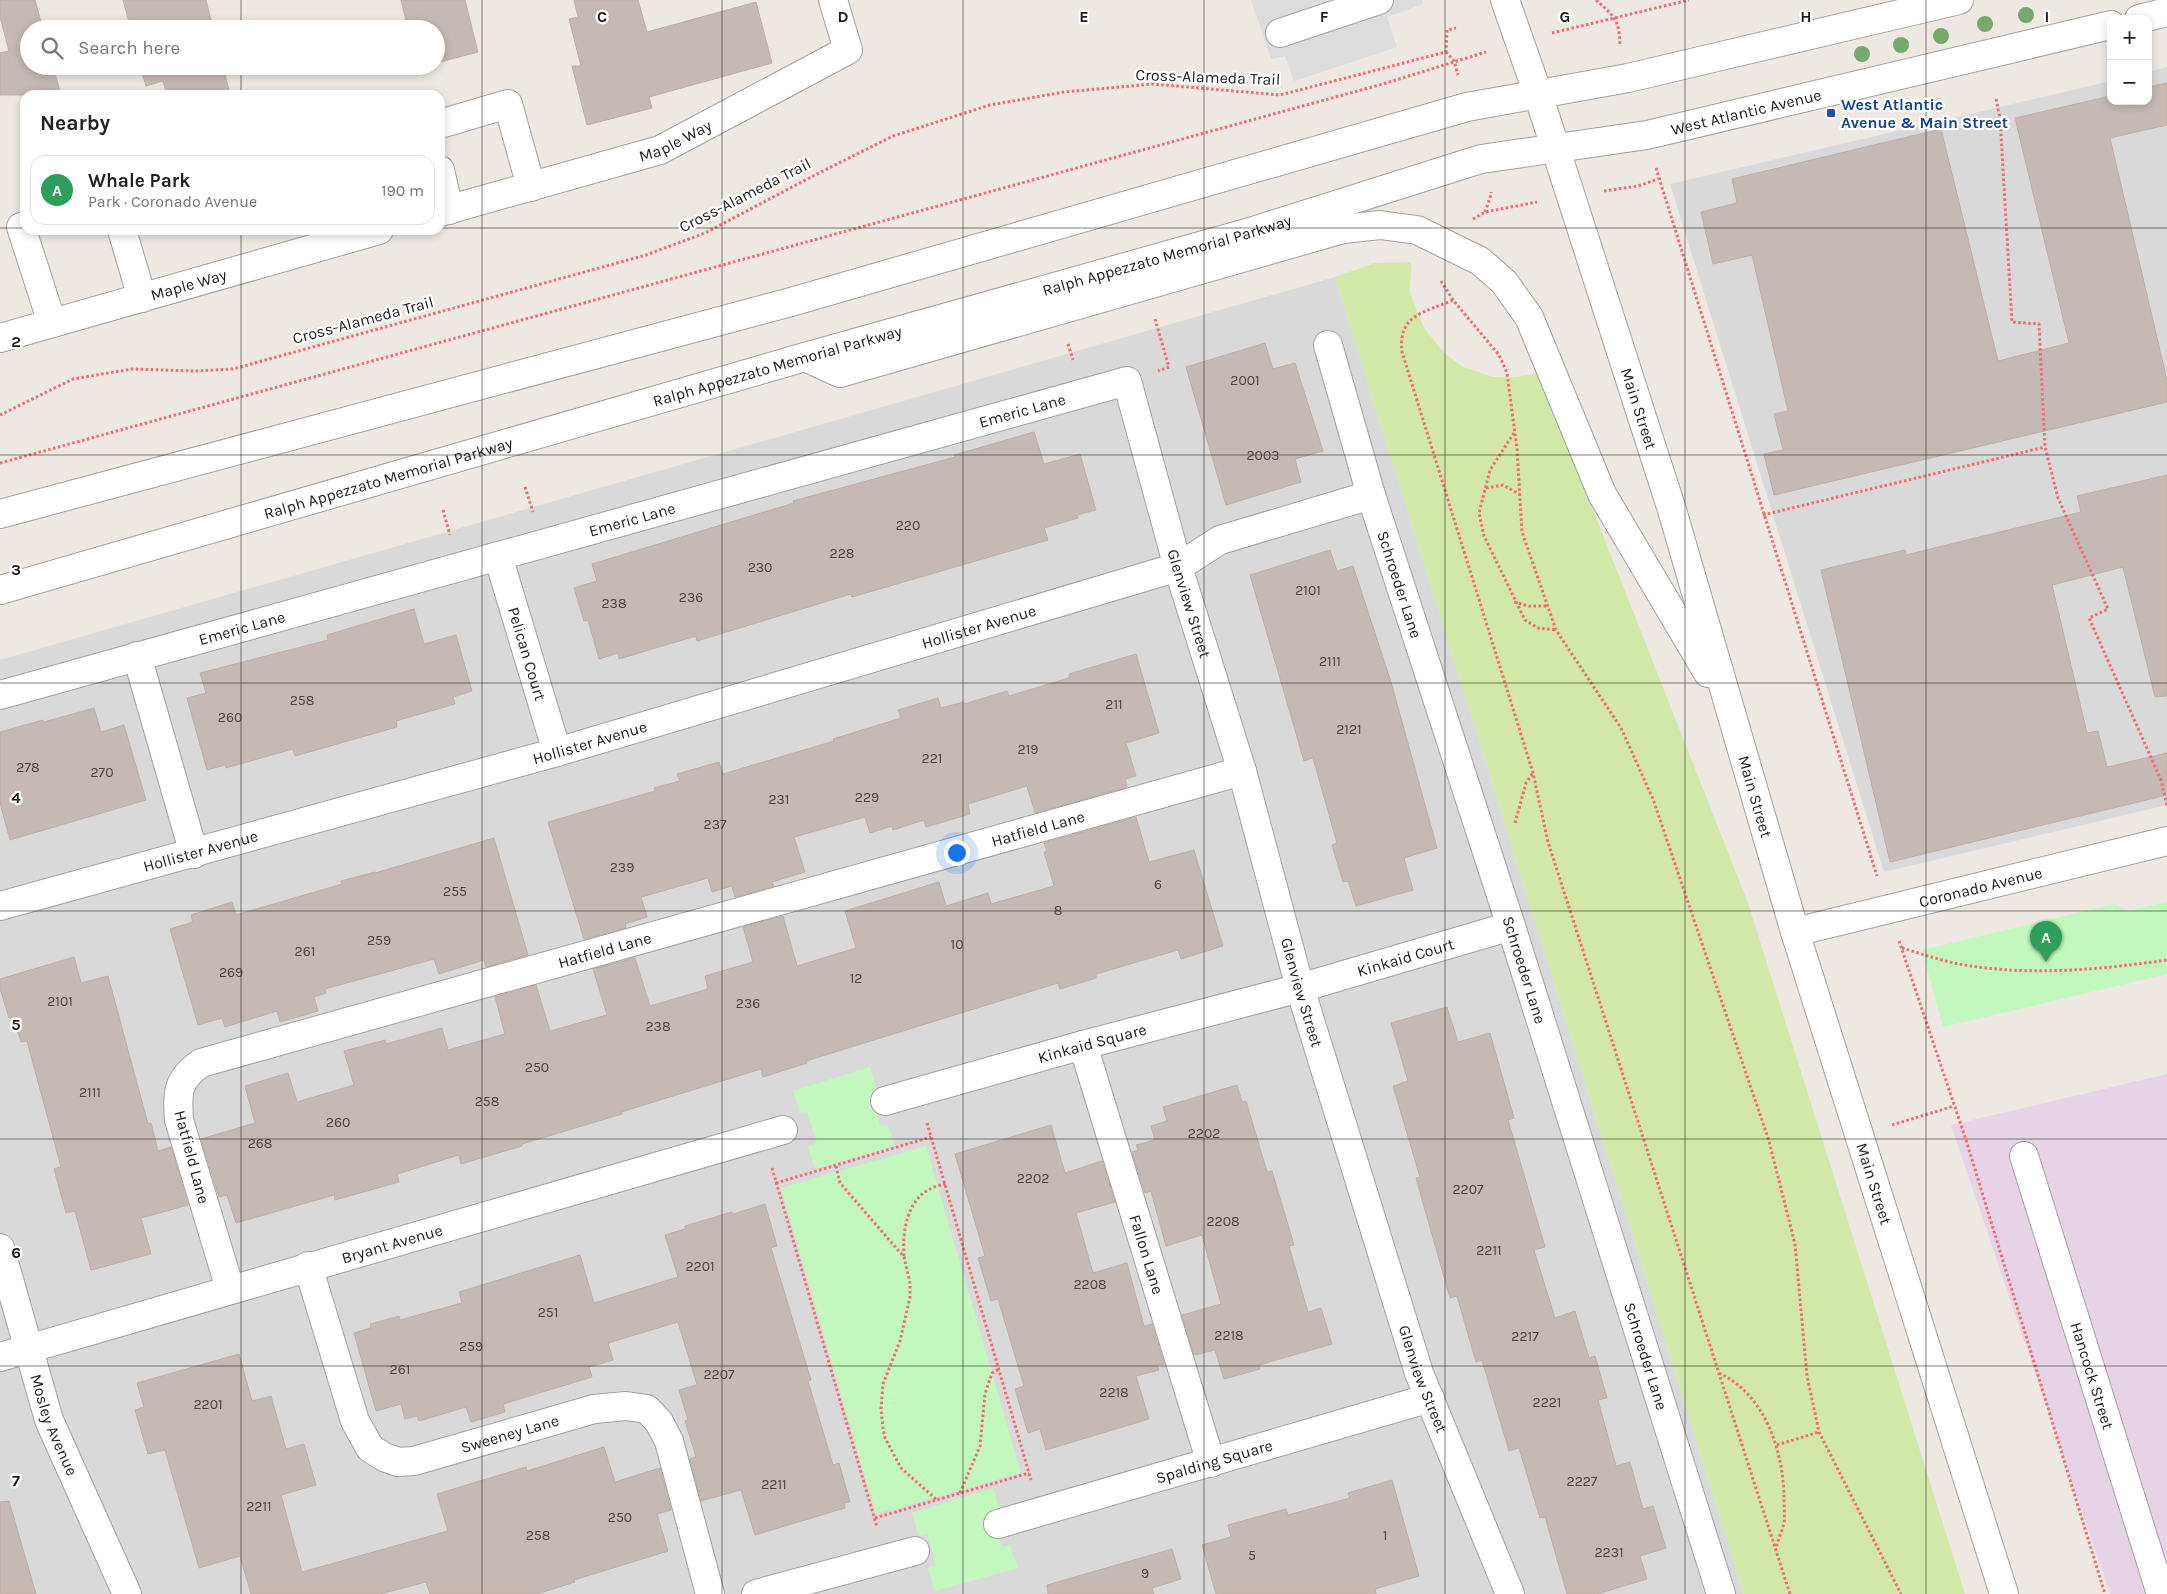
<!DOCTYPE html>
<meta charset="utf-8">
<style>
body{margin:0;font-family:Karla,sans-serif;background:#f6f6f6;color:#222}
.controls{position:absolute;right:15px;top:15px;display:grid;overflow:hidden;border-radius:10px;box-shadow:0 2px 8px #0003}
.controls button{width:45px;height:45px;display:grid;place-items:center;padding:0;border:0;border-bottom:1px solid #e0e0e0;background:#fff;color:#222;font:25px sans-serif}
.you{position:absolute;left:956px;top:852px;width:18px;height:18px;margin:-12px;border:4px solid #fff;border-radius:50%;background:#1a73e8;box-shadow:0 0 0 8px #1a73e833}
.badge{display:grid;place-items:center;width:32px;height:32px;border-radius:50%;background:#111827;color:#fff;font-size:16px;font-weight:700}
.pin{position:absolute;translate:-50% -41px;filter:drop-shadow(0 1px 2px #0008)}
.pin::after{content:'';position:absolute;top:26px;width:18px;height:15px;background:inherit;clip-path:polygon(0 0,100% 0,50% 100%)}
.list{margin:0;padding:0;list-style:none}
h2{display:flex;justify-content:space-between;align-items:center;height:65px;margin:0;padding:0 20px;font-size:21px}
h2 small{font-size:16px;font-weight:400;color:#767676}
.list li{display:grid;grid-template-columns:32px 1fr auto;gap:15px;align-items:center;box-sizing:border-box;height:70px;margin:0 10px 10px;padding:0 10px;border:1px solid #e0e0e0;border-radius:15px}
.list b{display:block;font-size:19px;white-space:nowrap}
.list p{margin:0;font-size:16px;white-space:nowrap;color:#767676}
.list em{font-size:16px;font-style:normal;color:#767676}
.icon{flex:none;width:28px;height:28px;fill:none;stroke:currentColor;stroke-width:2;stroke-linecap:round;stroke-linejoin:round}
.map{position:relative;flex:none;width:2167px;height:1594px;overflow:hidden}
.search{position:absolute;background:#fff;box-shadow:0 2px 8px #0003;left:20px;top:20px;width:425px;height:55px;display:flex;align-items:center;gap:12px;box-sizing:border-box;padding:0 18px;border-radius:28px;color:#767676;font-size:19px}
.panel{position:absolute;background:#fff;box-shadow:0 2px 8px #0003;left:20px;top:90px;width:425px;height:145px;border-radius:15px}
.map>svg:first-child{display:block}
.residential{fill:#dad9d9}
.industrial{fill:#e6d4e6}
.grass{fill:#d1e8a7}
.park{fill:#c2f8be}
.parking{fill:#dcdcdc}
.building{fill:#c5b9b5;stroke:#bfaca4}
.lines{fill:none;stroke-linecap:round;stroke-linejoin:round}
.minor-casing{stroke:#a0a0a0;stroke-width:30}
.path{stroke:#f7696f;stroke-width:3;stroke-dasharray:2.5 2.5;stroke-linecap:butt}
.minor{stroke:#fff;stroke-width:28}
.tree{fill:#76aa6d}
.grid{fill:none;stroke:#1c1c1c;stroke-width:1;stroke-opacity:0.55}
.transit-dot{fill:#1a4fb4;stroke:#fff;stroke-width:2}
.labels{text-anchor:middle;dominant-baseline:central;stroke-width:4.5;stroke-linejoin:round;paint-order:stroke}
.number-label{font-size:14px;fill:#464342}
.street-label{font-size:16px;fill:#1c1c1c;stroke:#fff}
.transit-label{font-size:16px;font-weight:bold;fill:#164399;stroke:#fff;text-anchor:start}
.grid-label{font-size:16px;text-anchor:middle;font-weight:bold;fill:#1c1c1c;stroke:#fff;stroke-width:4.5;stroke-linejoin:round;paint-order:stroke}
</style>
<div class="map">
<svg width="2167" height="1594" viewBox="0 0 2167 1594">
<rect width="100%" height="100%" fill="#ede8e2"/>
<!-- residential -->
<path class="residential" d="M2167,67v738l-283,67 -214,-688 441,-103v20h37v-29z
M1335,277l409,1317h-1744v-934z"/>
<!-- industrial -->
<path class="industrial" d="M2167,1074v520h-57l-159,-469z"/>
<!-- grass -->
<path class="grass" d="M1411,262l-1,31 14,35 21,26 18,13 30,10h24l22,-4 209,530 217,691h-221l-409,-1317 40,-14z"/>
<!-- park -->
<path class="park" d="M2167,902v72l-224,53 -21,-77 193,-46 12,7z
M870,1067l7,24 -6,2 9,33 8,-1 7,21 -80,23 -7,-23 9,-3 -10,-31 -7,1 -7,-22z
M926,1146l95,327 -145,41 -95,-326z
M993,1488l7,23 -8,3 10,33 8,-2 8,23 -83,23 -7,-23 8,-3 -9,-31 -8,2 -7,-23z"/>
<!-- parking -->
<path class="parking" d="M1251,0h171l1,4 -36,13 10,30 -103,34 -9,-25 -14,3z"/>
<!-- building -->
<path class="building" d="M0,0h35l8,29h-14v37h24l8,29h-61v-42l9,-2 -9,-34z
M123,0h83l7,29h-82z
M401,0h64l13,52 -42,11v-34h-28z
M574,0h64l9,32 109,-30 16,61 -123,34 3,11 -65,17 -15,-59h9l-12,-47 9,-2z
M140,66h83l7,29h-63l-4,-14 -17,5z
M2167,83v42l-57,13 57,242v22l-393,93 -10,-41 19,-4 -9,-36 14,-3 -36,-156 -39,9 -12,-52 36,-9 -5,-24 209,-50 57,232 71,-18 -54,-225 96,-22v5h37v-14z
M1265,343l8,26 22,-6 28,88 -28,8 6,23 -75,23 -40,-138z
M1034,432l10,32 36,-10 16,56 -19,5 1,3 -34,10 4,12 -196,57 -1,-3 -154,47 -1,-5 -77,23 -1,-6 -19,6 -11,-39 -4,1 -10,-33 23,-7 -5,-17 202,-61 -1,-2 162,-44 -1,-2z
M2167,475v221l-12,1 -32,-130 -71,18 35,148 11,-2 9,36 60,-14v42l-277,67 -69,-292 84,-20 1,5 175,-43 -4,-16z
M1330,550l7,21 16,-5 38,116 46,166 -33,10 9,32 -57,16 -8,-25 -5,1 -11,-37 5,-2 -24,-85 -9,3 -54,-186z
M414,609l10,35 32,-9 16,56 -19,6 2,7 -59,17 1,6 -102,29 -2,-7 -67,19 -1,-3 -18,5 -20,-72 19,-5 -6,-20 128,-33 -1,-5z
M1136,654l23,79 -33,10 10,33 -11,3 2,8 -92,26 -8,-27 -59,18 2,10 -44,13 -2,-7 -31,10 -1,-4 -22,7 -5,-16 -71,20 11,35 -33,10 2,4 -39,11 -3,-11 -20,6 -4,-14 -67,19 6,20 -22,7 1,4 -42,11 -36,-117 107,-31 -1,-3 26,-7 -3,-7 42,-12 4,12 111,-33 -1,-2 68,-21 -3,-8 40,-12 3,10 23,-6v2l43,-13 2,5 60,-18v-4z
M94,708l7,24 23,-7 22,75 -136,40 -10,-37v-71l43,-12 1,2z
M1136,817l13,45 45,-12 29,96 -42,13 -3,-9 -82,24v4l-36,11 -2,-6 -252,78 1,2 -44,14 -2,-8 -140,43 1,2 -100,30v2l-61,18 -2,-9 -62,19 2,8 -64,18 -1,-5 -98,28 -9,-28 -8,2 -18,-58 54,-16 -10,-37 43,-13 9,29 57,-17 -10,-34 41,-11 1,4 56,-16 6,22 57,-16 -10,-37 41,-12 14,46 57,-16 -14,-46 42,-11 15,48 58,-17 -3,-13 48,-14 -10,-35 40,-11 14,50 59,-18 -11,-37 94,-29 7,24 42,-13 3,11 63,-18 -10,-34 3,-1 -3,-8z
M494,838l34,117 -42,12 -2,-7 -45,14 -5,-15 -109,30 1,4 -12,4 4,14 -38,11 -3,-11 -52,16 -3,-9 -24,7 -28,-96 23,-7 -2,-7 41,-13 4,13 106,-31 -1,-3 34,-9v1z
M74,957l7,26 27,-7 40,148 3,-1 7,28 13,-4 17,58 -47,13 10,36 -60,16 -16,-59 -9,2 -12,-44 7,-2 -34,-126 -6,1 -8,-25 -4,1 -9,-30v-9z
M1447,1007l11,35 32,-9 24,85 -6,2 37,127 -11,3 21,68 20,-7 14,47 6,-2 12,42 -9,2 18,66 14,-4 13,47 10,-3 13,42 -26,8 7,23 -50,15h-30l-22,-77 -5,1 -21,-70 -10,3 -27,-91 -6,2 -19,-66 -7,2 -34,-120 4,-1 -27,-91 15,-5 -17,-58z
M1237,1085l5,17 4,-1 21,71 5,-1 22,74 -5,1 19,66 13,-4 11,36 -73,21 1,4 -36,10 -9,-29 -21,5 -12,-40 39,-11 -19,-69 -36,11 -15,-55 -6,2 -13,-41 6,-2 -2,-5 19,-5 -4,-14 16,-5 -4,-14z
M1051,1125l14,48 37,-12 13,41 -39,11 17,60 34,-10 17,63 8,-2 12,40 -7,1 2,5 -23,6 13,43 -103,31 -6,-21 -12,4 -13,-44 9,-3 -26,-87 -7,2 -13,-43 7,-2 -30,-102z
M765,1204l12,42 -6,2 40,132 -3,1 25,84 6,-2 11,39 -6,1 1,5 -90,27 -14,-45 -40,11 -11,-42 6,-2 -11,-36 3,-1 -9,-30 18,-5 -19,-63 -70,21 5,17 -24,7 3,10 -89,27 2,8 -34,10 -5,-15 -47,14 -2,-5 -12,3 -4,-15 -25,7 -22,-78 17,-5 -1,-4 29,-8 1,4 62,-17 -3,-11 121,-37 14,48 84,-26 -13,-42 20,-6v-3l47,-14 1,2z
M239,1354l13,47 19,-5 15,53 18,-5 12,41 -35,10 21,77 146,-41 -11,-37 89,-27 1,4 77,-24 11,35 45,-14 11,42 -14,4 11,37 -94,29 1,2 -38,12h-107l-4,-12 -46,12h-129l-11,-38 -41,12 -34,-118 -17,4 -13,-44 9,-3 -7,-24z
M1392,1480l27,96 -44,13 1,5h-160l-14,-49 29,-8 -3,-12 58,-16 2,6 62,-17 -2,-5z
M9,1501l27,93h-36v-92z
M1172,1549l9,30 -29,9 2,6h-106l-1,-9z"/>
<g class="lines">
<!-- minor casing -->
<g class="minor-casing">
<g id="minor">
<path id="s1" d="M1505,0l33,94 134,416 123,422 209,662"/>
<path d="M2139,19l28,-7"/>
<path d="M1280,33l99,-33"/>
<path d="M440,124l68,-20 23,83"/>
<path d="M440,170l9,40"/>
<path id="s2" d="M440,212l220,-62 188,-100 -15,-50"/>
<path d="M25,226l-4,1 31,96"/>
<path d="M122,230l20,68"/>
<path id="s3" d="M0,338l379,-108"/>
<path id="s4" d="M1328,345l43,150 140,431 210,668"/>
<path d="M805,357l35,16 503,-144 37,-4 37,5 63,31 24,21 25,35 73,177 106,179"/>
<path d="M0,514l791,-212 676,-195 161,-29 331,-78"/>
<path id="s5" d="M498,556l59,196"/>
<path id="s6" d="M0,590l805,-233 445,-125 231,-73 166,-24 464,-110"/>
<path d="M137,656l57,198"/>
<path id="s7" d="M0,695l1127,-314 51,186 64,204 58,217 119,385 91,221"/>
<path id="s8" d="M0,906l557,-154 621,-185 42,-27 151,-45"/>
<path id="s9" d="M1795,932l372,-91"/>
<path id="s10" d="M1083,1045l128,418"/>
<path id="s11" d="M885,1101l198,-56 217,-57 211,-62"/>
<path id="s12" d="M2024,1156l137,438"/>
<path id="s13" d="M0,1248l49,172 78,174"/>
<path id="s14" d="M308,1266l47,155 15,27 14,9 14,5 16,-1 180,-52 32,-3 21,3 12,13 10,19 41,153"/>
<path id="s15" d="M230,1289l-51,-169c-2,-28 -2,-40 22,-57l1041,-292"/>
<path id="s16" d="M0,1357l783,-227"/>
<path id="s17" d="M998,1524l432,-126"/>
<path d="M756,1594l159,-43"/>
</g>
</g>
<!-- path -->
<path class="path" d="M1596,0c19,17 23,19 24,45
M1552,33l137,-33
M1446,52l8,9 4,14
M1996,99l4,19 12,204 27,2 6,123 13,51 50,111 -19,9 72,162 6,26
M1656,168l221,708
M1604,191l34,-5 20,-7
M1485,212l6,-17v-3
M1473,219l12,-7 52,-10
M1441,281l12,19 46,55 8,18 10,76 5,83 34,98 65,98 32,71 116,342 26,103 12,132 12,56 82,162
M1453,300c-29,13 -55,14 -51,52l131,421 15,69 242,752
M1155,319l14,48 -11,4
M1068,344l5,16
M0,415l73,-36 59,-10 62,2 39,-2 413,-114 59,-22 110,-58 78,-39 97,-31 74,-13 89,-8 127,11 166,-43 1,-22 9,-2
M1514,433l-24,37 -11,43 5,23 41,84 13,8 18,2
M0,463l1383,-379 103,-32
M525,487l8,25
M1486,488l17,-3 16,9
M443,510l7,25
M1763,515l282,-68
M1514,602l15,4h18
M1515,823l11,-40 7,-10
M1899,941l67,199 139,454
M1902,948c17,5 34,11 52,15 70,14 143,7 213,-3
M927,1123l104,357
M1892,1125l62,-19
M836,1166l4,17 64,74 6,26v14l-10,44 -17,43 -2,25 2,19 2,10 16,30 36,32
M772,1168l105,359
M776,1183l155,-46
M904,1256c-2,-23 3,-56 26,-67 5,-3 11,-4 16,-5
M1719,1373c46,21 65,79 65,127 0,7 1,15 0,23 -2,8 -6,17 -8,25
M1777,1445l42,-13
M960,1493l20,-47 5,-52 7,-21 7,-4
M875,1518l154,-45"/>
<!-- minor -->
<use href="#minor" class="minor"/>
</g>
<!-- trees -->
<g class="tree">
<circle cx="2026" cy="15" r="8"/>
<circle cx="1985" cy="24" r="8"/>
<circle cx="1941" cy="36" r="8"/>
<circle cx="1901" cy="45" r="8"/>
<circle cx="1862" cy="54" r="8"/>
</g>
<!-- grid -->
<path class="grid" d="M241,0v29M482,0v1594M722,0v1594M963,0v1594M1204,0v1594M1445,0v1594M1685,0v1594M1926,0v1594M241,66v29M0,228h25M440,228h1727M241,230v1364M0,455h2167M0,683h2167M0,911h2167M0,1139h2167M0,1366h2167"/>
<!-- markers -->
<rect class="transit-dot" x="1826" y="108" width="10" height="10" rx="2.5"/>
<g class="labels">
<!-- number labels -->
<g class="number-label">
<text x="1245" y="380">2001</text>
<text x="1263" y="455">2003</text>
<text x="908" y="525">220</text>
<text x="842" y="553">228</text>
<text x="760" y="567">230</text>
<text x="1308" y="590">2101</text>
<text x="691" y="597">236</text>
<text x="614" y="603">238</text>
<text x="1330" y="661">2111</text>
<text x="302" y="700">258</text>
<text x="1114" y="704">211</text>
<text x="230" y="717">260</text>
<text x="1349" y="729">2121</text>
<text x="1028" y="749">219</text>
<text x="932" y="758">221</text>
<text x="28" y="767">278</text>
<text x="102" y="772">270</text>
<text x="867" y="797">229</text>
<text x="779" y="799">231</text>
<text x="715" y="824">237</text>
<text x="622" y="867">239</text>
<text x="1158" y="884">6</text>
<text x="455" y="891">255</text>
<text x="1058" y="910">8</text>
<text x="379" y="940">259</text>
<text x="957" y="944">10</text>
<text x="305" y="951">261</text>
<text x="231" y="972">269</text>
<text x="856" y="978">12</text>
<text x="60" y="1001">2101</text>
<text x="748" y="1003">236</text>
<text x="658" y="1026">238</text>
<text x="537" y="1067">250</text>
<text x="90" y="1092">2111</text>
<text x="487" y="1101">258</text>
<text x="338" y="1122">260</text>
<text x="1204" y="1133">2202</text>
<text x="260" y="1143">268</text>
<text x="1033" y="1178">2202</text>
<text x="1468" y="1189">2207</text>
<text x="1223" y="1221">2208</text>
<text x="1489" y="1250">2211</text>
<text x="700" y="1266">2201</text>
<text x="1090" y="1284">2208</text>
<text x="548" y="1312">251</text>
<text x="1229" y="1335">2218</text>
<text x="1525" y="1336">2217</text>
<text x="471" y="1346">259</text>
<text x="400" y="1369">261</text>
<text x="719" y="1374">2207</text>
<text x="1114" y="1392">2218</text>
<text x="1547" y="1402">2221</text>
<text x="208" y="1404">2201</text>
<text x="1582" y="1481">2227</text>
<text x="774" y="1484">2211</text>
<text x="259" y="1506">2211</text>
<text x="620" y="1517">250</text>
<text x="538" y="1535">258</text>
<text x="1385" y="1535">1</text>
<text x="1609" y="1552">2231</text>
<text x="1252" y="1555">5</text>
<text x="1145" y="1573">9</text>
</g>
<!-- street labels -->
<g class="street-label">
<text transform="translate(1208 77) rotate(2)">Cross-Alameda Trail</text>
<text stroke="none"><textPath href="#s6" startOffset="1812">West Atlantic Avenue</textPath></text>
<text stroke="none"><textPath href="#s2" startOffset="246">Maple Way</textPath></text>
<text transform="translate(745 195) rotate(-27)">Cross-Alameda Trail</text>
<text stroke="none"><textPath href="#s6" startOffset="1214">Ralph Appezzato Memorial Parkway</textPath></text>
<text stroke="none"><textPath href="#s3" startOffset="196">Maple Way</textPath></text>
<text transform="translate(363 320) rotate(-15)">Cross-Alameda Trail</text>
<text stroke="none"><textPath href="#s6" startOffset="809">Ralph Appezzato Memorial Parkway</textPath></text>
<text stroke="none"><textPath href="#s1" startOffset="430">Main Street</textPath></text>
<text stroke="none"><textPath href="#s7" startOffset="1061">Emeric Lane</textPath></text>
<text stroke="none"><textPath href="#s6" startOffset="404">Ralph Appezzato Memorial Parkway</textPath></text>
<text stroke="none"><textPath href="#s7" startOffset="656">Emeric Lane</textPath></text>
<text stroke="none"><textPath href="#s4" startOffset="250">Schroeder Lane</textPath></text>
<text stroke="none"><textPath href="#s7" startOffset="1401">Glenview Street</textPath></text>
<text stroke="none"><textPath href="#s7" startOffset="251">Emeric Lane</textPath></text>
<text stroke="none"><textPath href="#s8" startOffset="1018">Hollister Avenue</textPath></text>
<text stroke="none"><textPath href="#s5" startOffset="102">Pelican Court</textPath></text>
<text stroke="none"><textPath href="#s8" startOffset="612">Hollister Avenue</textPath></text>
<text stroke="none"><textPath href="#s1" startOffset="835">Main Street</textPath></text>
<text stroke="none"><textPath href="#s15" startOffset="1111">Hatfield Lane</textPath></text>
<text stroke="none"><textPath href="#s8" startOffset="208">Hollister Avenue</textPath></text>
<text stroke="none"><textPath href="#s9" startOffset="191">Coronado Avenue</textPath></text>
<text stroke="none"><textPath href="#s15" startOffset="661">Hatfield Lane</textPath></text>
<text stroke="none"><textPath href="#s11" startOffset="540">Kinkaid Court</textPath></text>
<text stroke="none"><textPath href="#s4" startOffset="655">Schroeder Lane</textPath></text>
<text stroke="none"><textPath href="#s7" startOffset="1806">Glenview Street</textPath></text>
<text stroke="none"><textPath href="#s11" startOffset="215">Kinkaid Square</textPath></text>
<text transform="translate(192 1157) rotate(75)">Hatfield Lane</text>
<text stroke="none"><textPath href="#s1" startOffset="1240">Main Street</textPath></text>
<text stroke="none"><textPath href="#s16" startOffset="408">Bryant Avenue</textPath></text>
<text stroke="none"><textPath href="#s10" startOffset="219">Fallon Lane</textPath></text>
<text stroke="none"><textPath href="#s4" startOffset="1060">Schroeder Lane</textPath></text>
<text stroke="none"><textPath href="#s12" startOffset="230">Hancock Street</textPath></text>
<text stroke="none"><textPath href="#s7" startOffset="2211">Glenview Street</textPath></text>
<text stroke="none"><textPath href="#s13" startOffset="185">Mosley Avenue</textPath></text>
<text stroke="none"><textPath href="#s14" startOffset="340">Sweeney Lane</textPath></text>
<text stroke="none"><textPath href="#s17" startOffset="225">Spalding Square</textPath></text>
</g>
<!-- transit labels -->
<g class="transit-label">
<text x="1841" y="104">West Atlantic<tspan x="1841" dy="18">Avenue &amp; Main Street</tspan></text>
</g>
</g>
<g class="grid-label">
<text x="602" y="22">C</text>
<text x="843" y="22">D</text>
<text x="1084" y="22">E</text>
<text x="1324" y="22">F</text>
<text x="1565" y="22">G</text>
<text x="1806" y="22">H</text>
<text x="2047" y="22">I</text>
<text x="16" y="347">2</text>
<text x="16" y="575">3</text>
<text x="16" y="803">4</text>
<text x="16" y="1030">5</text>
<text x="16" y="1258">6</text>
<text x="16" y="1486">7</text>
</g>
</svg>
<div class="controls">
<button>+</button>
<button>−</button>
</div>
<div class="you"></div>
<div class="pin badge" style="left:2046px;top:962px;background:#2e9e5b">A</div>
<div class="search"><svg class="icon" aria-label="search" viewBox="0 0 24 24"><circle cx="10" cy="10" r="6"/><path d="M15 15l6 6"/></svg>Search here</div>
<section class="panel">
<h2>Nearby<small></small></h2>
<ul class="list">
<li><span class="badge" style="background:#2e9e5b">A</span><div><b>Whale Park</b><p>Park · Coronado Avenue</p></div><em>190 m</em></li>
</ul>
</section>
</div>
